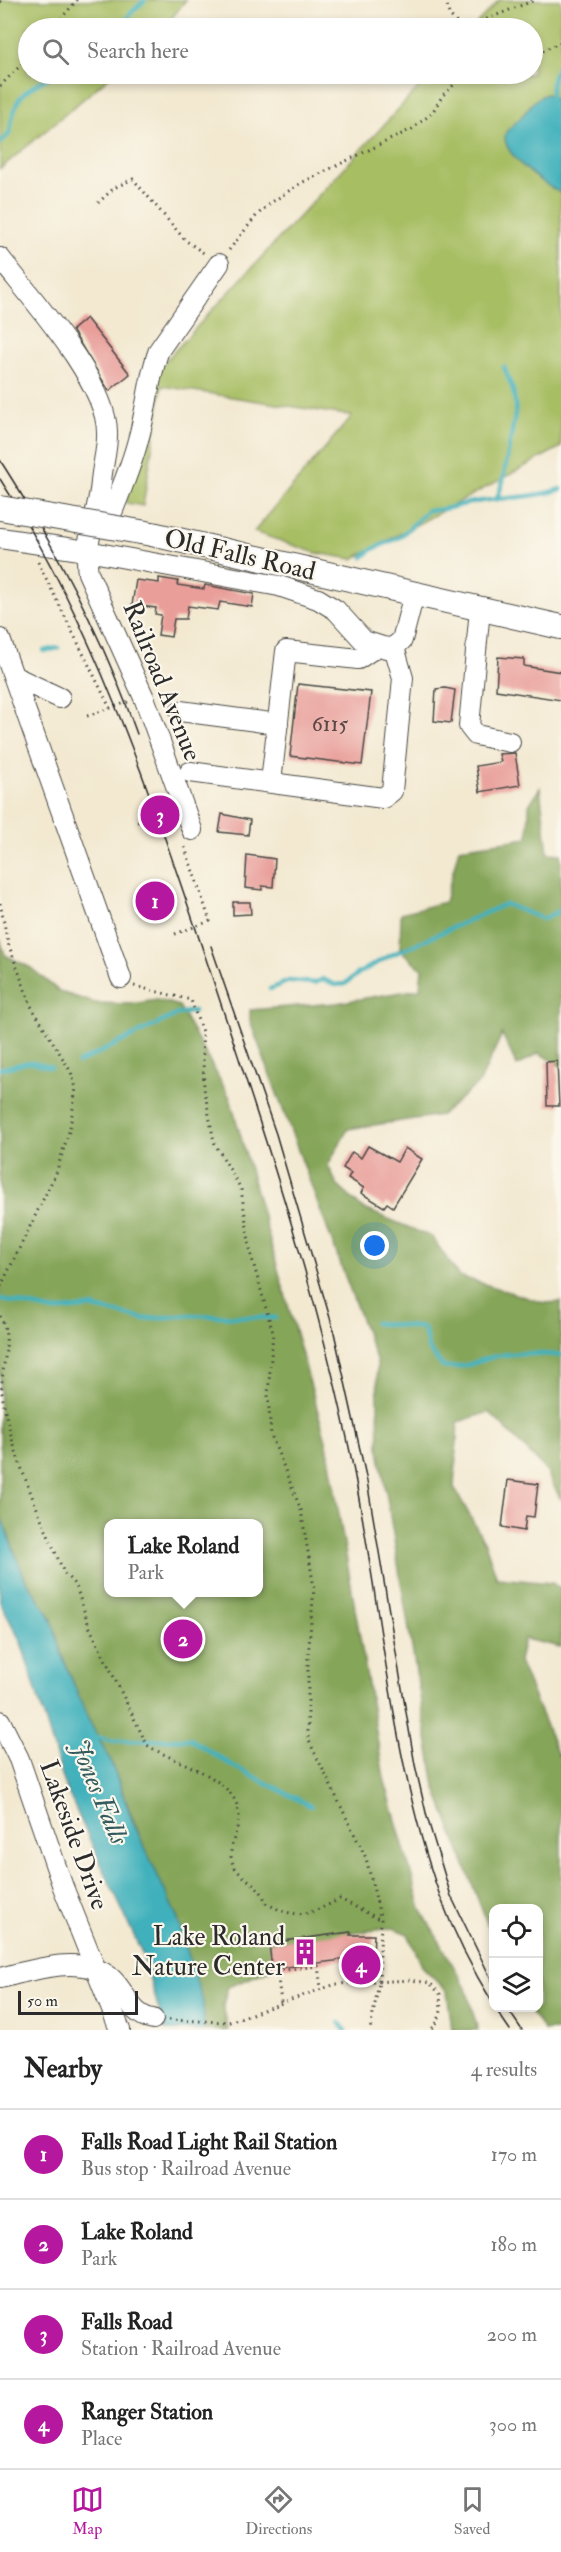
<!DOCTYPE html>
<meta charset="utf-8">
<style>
body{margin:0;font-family:"IM FELL Double Pica",serif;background:#f6f6f6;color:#222}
.controls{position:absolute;right:18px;bottom:18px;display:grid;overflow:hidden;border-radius:12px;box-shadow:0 3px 9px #0003}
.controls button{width:54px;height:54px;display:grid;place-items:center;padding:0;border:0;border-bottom:2px solid #e0e0e0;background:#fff;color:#222;font:30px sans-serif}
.scale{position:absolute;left:18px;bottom:15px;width:120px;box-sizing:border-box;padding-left:6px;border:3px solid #2b2b2b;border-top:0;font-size:16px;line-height:21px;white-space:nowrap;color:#2b2b2b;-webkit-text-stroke:4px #fbf7ec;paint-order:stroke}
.you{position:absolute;left:375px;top:1246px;width:21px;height:21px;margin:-15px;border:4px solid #fff;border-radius:50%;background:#1a73e8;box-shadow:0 0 0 9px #1a73e833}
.badge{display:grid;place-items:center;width:39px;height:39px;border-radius:50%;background:#b5179e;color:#fff;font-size:20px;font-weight:700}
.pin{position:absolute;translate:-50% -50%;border:3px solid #fff;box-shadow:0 2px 6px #0006}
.popup{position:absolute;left:104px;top:1519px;width:159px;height:78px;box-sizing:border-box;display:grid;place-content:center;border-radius:12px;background:#fff;filter:drop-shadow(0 2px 4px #0005);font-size:20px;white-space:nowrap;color:#767676}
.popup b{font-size:22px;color:#222}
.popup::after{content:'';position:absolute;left:50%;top:100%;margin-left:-12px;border:12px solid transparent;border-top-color:#fff}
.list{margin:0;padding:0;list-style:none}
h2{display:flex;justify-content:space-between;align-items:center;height:78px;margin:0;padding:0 24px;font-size:26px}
h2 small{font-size:20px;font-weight:400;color:#767676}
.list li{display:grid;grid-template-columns:39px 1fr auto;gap:18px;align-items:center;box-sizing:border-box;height:90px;padding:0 24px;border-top:2px solid #e0e0e0}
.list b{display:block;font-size:22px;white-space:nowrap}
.list p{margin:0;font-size:20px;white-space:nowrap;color:#767676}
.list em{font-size:20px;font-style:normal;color:#767676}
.icon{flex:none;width:33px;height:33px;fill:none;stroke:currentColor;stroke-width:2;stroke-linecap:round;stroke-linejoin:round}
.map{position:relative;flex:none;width:561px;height:2030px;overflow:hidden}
.search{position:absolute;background:#fff;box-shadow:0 3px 9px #0003;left:18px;right:18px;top:18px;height:66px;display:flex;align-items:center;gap:15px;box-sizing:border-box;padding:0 21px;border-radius:33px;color:#767676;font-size:22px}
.sheet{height:438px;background:#fff}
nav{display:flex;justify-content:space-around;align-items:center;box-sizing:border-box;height:84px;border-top:2px solid #e0e0e0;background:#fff;font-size:16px;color:#767676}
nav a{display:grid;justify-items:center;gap:3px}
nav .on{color:#b5179e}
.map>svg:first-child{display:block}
.green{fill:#a7be63;stroke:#697447;stroke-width:1.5}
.forest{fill:#85a559;stroke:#586842;stroke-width:1.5;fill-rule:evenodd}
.water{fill:#41b1bc;stroke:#366e74;stroke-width:1.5}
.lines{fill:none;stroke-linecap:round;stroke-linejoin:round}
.stream{stroke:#41b1bc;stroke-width:4.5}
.building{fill:#e99e9a}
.minor-casing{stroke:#494844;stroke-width:22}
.major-casing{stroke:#494844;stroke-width:26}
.path{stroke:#494844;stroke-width:3;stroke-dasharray:1.5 4.5;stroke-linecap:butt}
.minor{stroke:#fff;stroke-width:20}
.major{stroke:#fff;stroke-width:24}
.tram{stroke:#2b2b2b;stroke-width:1.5}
.major-bridge-casing{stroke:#494844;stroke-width:26;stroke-linecap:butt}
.major-bridge{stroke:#fff;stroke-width:24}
.labels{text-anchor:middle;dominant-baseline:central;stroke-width:4.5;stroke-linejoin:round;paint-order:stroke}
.number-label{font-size:22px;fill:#5a4847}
.street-label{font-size:26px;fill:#2b2b2b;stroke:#fbf7ec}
.poi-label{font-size:26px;fill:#2b2b2b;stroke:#fbf7ec;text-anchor:end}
.water-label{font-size:27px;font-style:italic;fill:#335a5e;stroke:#fbf7ec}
</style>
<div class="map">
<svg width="561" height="2030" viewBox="0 0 561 2030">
<rect width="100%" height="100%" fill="#fbf7ec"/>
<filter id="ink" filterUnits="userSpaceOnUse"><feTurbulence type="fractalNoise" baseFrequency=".0167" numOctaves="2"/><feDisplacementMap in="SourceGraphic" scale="12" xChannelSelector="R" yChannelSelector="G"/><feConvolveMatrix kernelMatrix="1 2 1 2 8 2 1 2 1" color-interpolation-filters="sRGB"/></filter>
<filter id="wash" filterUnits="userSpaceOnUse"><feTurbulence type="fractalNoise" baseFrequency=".008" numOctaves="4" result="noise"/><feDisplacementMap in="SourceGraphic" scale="24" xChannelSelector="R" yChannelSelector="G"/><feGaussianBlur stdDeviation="1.35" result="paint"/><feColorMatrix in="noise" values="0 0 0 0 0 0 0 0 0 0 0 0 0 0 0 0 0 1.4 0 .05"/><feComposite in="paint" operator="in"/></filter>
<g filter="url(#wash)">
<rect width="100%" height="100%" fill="#f3e9d1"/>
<!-- green -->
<path class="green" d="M0,0h186l-22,28h-136v46h85l-113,95z
M499,0h62v447l-208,112 -37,-6 -62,-21 98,-116 -190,-30 -19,120 -17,-3 18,-119 287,-310h101v-46h-60z"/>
<!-- forest -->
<path class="forest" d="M540,788l8,65 13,1v212l-22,-13 -22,13 -15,-32 -22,48 -39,33 -93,14 -20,36 9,20 25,23 70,29 27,39 85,27 17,-1v198l-16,-31 -56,-57 -31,10 -4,65 31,56 12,35 55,5 9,6v58l-37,-8 -5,22 39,94h3v275h-17l-17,-22h11v-100h-44l-1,31 -58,-153 -56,-336 -2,-88 -127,-341v-11l86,-7 84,-14 2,-20 -22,-19 1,-37 44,-11 14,-54 69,-10 1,-33z
M0,939l5,16 26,13 29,24 35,11 36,1 26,-4 22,6 51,92 97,346 57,334 37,131 45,79 12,42h-26l-5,-39 -25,-25 -14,-32 -15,-6 -124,15 3,26 -44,18 -5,18 5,25h-24l-1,-28 -93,-243 -22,-40 -27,-66 -10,-36 -26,-38 -25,-65zM108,1524h150v68h-150z"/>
<!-- water -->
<path class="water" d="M547,94l14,9v90c-15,-7 -66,-42 -54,-62 4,-5 12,-11 16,-16 9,-10 11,-17 24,-21z
M0,1514l25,65 26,38 10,36 27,66 22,40 23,63 44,95 26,85 1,28h-39l-23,-77 -76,-165 -45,-146 -21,-40z"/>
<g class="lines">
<!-- stream -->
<path class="stream" d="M122,28l8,-14 15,-14
M550,102l3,-25 8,-18
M0,143l10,-10c4,-39 13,-41 45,-59
M497,499l6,-18 13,-72 -3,-19 -9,-23
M363,557l10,-8 27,-12 28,-27c16,1 26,-4 41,-7 31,-6 62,-4 92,-14
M44,651l14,-3
M270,989l19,-8 26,2 8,-4 12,6 10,-1 14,-11 30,-17 116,-52 38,15 18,-9
M78,1063l100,-49 16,-3
M0,1069l30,-7 21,5
M0,1299l54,12 36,-4 54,12 47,-4 85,3
M375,1323l49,5 4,20 15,19c20,2 29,-4 46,-9 23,-7 48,-4 72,-3
M95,1737l19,4 76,-2 43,27 78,40
M340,2023l5,7"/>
</g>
<g id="blocks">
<!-- building -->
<path class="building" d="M86,318l44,56 -21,17 -37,-61z
M159,578l19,3 -1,4 27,4 1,-4 49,9 -2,13 -32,-5 -2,8 -30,-4 -2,13h-12l-3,18 -13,-2 3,-20 -6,-1 1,-6 -24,-3 4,-25 23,3z
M498,657l26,2v7l37,6v28l-65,-10z
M298,684l73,8 -9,73 -72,-9z
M445,688l10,2 -4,33 -17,-2 2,-32z
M515,753l5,32 -40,7 -4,-26 25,-4 -2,-8z
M222,814l28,6 -2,15 -29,-3z
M247,855l28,4 -2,28 -11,-1v4l-17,-2z
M233,902h17l1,12 -18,1z
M557,1061l2,45h-12l-1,-44z
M368,1146l29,16 8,-14 17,11 -29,48 -6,-4 -3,4 -23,-14 3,-5 -16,-10 3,-5 -8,-5 9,-16 9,6z
M508,1480l30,4 -4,33 -8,-1 -2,15 -22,-4z
M351,1932l-1,3h24l-2,40 -24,-2 1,-14 -77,10 -3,-26z"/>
</g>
</g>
<g filter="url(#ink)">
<use href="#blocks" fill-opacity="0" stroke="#494844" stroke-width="1.5"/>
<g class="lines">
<!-- minor casing -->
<g class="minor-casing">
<path id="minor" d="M0,258c31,40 107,124 107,174 1,16 -5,34 -6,50 -2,30 -18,61 -13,91l57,127 47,130
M97,511l16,-1c9,-23 19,-46 25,-70 9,-30 10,-61 21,-90l60,-86
M0,538l87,13 192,35 39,13 18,11 28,31 22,7 8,-1 8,-7 12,-46
M480,609l-11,117 7,9 34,7
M0,639l121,339
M13,676l47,22
M180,711l98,13
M190,772l193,26 9,-7 11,-113 -9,-31
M271,782l15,-131 72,8 18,-12
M0,1721l19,38 44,128 57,143
M0,1978c33,-8 84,-25 112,1 15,14 18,36 41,40"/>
</g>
<!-- major casing -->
<g class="major-casing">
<path id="major" d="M152,534l409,93"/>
</g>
<!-- path -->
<path class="path" d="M446,0l3,14 12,14
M0,2l3,-2
M53,28l24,-28
M464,28l71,-28
M532,56l29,-14
M462,77l20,4 13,-7
M0,86l28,-28
M98,203l16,-15 19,-9 52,61 20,14
M229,250l28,-35 15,-13 29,-19 111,-54 20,-16 11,-18 19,-18v-3
M38,562l72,146
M87,716l41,-14
M137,822l30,-11
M0,903l8,40 23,63 40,66 5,16 -6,40 -14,45 -56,115
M175,934l35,-13 -26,-76
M134,986l57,14 11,32 2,56 10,54 27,47 10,66 22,78 -5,62 3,40 30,75 13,78 -6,69v82l58,119 15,62 -2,63 -9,47
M0,1316c14,25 0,50 2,77 8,59 39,124 62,180l12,13 13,40 58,119c26,18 90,31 92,70 0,14 -9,28 -8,41 2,19 19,22 29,35 3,3 4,8 6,12 31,18 44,11 74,-4l41,21
M281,2002l-4,-31 41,-5 3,22
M169,2020l60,2 107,-38 75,-4 19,3 10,11 1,17 -3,10 -7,9"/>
<!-- minor -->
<use href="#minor" class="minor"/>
<!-- major -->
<use href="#major" class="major"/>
<!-- tram -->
<path class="tram" d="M0,460c55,86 103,177 137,274
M0,479c96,148 151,317 207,483 54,162 108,322 143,490 31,147 39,301 90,444 14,38 33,75 54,109
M211,946l65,188 57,194 34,153 48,284 12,52 24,79 43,89
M495,2008l15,22
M507,2008l15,22"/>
<!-- major-bridge casing -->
<g class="major-bridge-casing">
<path id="major-bridge" d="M0,508l152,26"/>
</g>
<!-- major-bridge -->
<use href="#major-bridge" class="major-bridge"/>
</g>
</g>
<!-- icons -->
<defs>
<g id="building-bare" transform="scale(2.07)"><path d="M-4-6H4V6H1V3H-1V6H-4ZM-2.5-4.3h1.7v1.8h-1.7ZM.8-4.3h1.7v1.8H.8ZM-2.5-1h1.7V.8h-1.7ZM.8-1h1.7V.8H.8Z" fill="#b5179e" stroke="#fbf7ec" stroke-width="2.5" paint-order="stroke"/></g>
</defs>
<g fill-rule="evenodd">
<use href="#building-bare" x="305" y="1952"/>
</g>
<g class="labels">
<!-- number labels -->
<g class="number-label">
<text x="330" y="724">6115</text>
</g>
<!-- street labels -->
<g class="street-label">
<text transform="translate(240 555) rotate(13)">Old Falls Road</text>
<text transform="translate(162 681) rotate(68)">Railroad Avenue</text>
<text transform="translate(74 1835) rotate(70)">Lakeside Drive</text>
</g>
<!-- poi labels -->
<g class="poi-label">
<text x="285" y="1937">Lake Roland<tspan x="285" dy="30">Nature Center</tspan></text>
</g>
<!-- water labels -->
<g class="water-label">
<text transform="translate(99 1792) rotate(67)">Jones Falls</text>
</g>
</g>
</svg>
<div class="controls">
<button><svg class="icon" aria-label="locate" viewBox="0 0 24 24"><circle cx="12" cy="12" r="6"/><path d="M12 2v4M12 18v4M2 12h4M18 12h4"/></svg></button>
<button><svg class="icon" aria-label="layers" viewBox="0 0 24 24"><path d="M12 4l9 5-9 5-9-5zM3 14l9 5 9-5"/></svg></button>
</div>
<div class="scale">50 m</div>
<div class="you"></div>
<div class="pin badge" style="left:155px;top:901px">1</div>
<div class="pin badge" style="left:183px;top:1639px">2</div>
<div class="popup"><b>Lake Roland</b>Park</div>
<div class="pin badge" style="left:160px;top:815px">3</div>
<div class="pin badge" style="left:361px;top:1965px">4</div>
<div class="search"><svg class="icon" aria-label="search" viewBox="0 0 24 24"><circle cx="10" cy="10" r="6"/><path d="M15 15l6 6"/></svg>Search here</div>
</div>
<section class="sheet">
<h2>Nearby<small>4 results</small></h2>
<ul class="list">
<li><span class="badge">1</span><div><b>Falls Road Light Rail Station</b><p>Bus stop · Railroad Avenue</p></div><em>170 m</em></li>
<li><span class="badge">2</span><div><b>Lake Roland</b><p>Park</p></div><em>180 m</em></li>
<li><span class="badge">3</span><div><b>Falls Road</b><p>Station · Railroad Avenue</p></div><em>200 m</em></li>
<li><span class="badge">4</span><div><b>Ranger Station</b><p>Place</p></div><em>300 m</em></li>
</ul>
</section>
<nav>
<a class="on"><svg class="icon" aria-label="map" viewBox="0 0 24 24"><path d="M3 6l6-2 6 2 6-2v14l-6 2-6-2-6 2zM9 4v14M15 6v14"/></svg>Map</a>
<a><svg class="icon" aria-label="directions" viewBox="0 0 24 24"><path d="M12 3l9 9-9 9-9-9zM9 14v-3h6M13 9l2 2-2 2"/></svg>Directions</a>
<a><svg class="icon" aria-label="saved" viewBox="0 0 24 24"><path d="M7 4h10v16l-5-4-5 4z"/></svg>Saved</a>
</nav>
